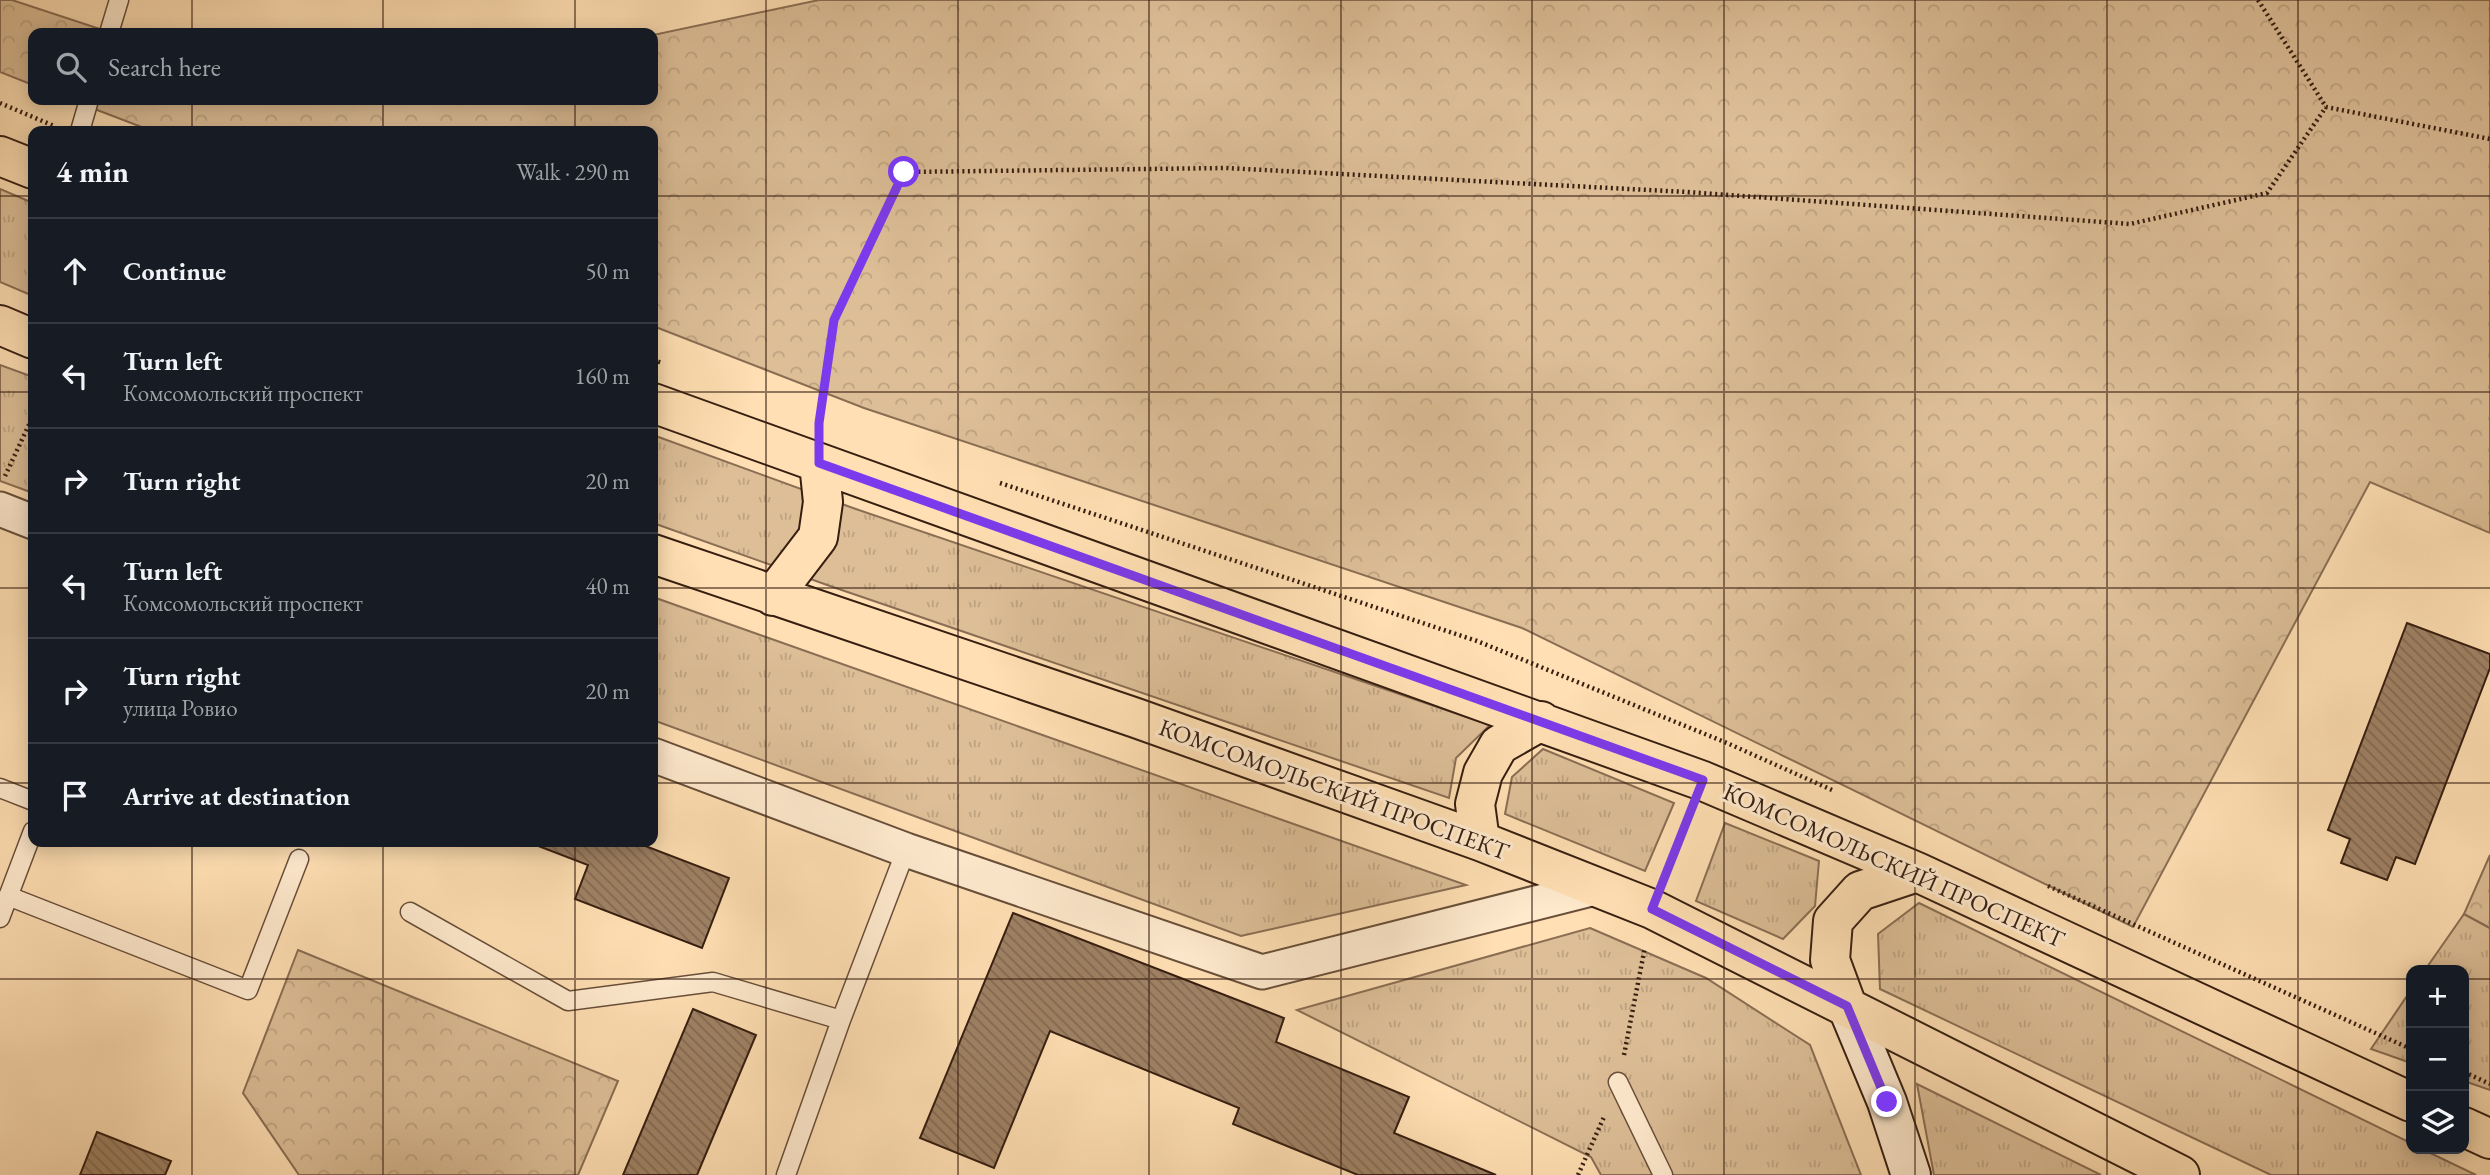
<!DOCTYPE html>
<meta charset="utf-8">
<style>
body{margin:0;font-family:"EB Garamond",serif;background:#242831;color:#f1f3f6}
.controls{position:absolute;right:21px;bottom:21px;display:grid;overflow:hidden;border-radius:14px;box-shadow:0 4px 18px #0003}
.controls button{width:63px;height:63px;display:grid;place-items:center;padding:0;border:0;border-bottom:2px solid #363941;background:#171b24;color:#f1f3f6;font:35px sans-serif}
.stop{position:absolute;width:21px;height:21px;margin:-16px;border:5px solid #7c3aed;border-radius:50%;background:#fff}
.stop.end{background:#7c3aed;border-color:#fff;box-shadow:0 2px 7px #0008}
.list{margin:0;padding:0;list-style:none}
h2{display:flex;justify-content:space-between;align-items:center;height:91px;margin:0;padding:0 28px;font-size:30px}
h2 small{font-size:23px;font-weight:400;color:#9ea1a6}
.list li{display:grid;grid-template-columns:46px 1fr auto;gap:21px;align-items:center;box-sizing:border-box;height:105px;padding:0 28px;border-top:2px solid #363941}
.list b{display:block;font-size:26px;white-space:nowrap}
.list p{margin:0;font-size:23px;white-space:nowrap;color:#9ea1a6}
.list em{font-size:23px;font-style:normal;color:#9ea1a6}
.icon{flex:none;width:38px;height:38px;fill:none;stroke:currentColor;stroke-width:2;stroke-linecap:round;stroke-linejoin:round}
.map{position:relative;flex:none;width:2490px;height:1175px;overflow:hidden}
.search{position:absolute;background:#171b24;box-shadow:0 4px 18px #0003;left:28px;top:28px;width:630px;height:77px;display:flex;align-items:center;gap:18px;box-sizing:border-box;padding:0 24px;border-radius:14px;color:#9ea1a6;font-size:26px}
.panel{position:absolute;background:#171b24;box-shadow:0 4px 18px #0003;left:28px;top:126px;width:630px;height:721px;border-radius:14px}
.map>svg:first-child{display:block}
.grass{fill:url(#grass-tufts);stroke:#8a6e54;stroke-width:2}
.forest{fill:url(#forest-crowns);stroke:#8a6e54;stroke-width:2}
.building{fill:url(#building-back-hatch);stroke:#361e10;stroke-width:2}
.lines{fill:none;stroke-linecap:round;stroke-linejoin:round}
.service-casing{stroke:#684e39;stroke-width:21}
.minor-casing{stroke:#684e39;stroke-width:37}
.secondary-casing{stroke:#361e10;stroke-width:42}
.primary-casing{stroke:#361e10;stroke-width:42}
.path{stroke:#361e10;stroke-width:4.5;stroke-dasharray:2 3.5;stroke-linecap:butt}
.service{stroke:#ffeace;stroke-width:18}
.minor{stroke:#ffeace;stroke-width:33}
.secondary{stroke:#ffeace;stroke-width:38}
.primary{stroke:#ffdfb3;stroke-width:38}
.route{stroke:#7c3aed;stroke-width:9}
.grid{fill:none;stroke:#361e10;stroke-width:2;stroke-opacity:0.55}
.labels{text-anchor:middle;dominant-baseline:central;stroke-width:6;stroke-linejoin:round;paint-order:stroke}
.street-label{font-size:24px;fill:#361e10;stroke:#ffeace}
</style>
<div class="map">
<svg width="2490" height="1175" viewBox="0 0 2490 1175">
<defs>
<pattern id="grass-tufts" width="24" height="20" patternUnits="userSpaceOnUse" patternTransform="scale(1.75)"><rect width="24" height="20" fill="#ddbe97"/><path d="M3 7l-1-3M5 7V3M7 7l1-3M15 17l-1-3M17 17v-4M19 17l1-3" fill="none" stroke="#bea381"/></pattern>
<pattern id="forest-crowns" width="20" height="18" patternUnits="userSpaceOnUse" patternTransform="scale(1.75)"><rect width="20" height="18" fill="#ddbe97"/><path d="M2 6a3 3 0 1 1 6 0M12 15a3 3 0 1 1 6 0" fill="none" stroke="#bea381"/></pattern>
<pattern id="building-back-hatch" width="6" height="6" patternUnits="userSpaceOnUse" patternTransform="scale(1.75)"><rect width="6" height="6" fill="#9f8265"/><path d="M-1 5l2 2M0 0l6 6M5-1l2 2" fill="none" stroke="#826a52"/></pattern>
</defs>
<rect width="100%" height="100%" fill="#ffdfb3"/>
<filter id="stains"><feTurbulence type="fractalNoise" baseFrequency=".00286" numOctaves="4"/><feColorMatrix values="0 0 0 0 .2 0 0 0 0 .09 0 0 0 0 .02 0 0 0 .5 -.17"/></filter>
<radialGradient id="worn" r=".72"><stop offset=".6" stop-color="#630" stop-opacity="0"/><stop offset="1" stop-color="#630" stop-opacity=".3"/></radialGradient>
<!-- grass -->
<path class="grass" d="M0,189l33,14v93l-33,-14z
M0,365l33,12v116l-33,-12z
M653,435l200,73 637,217 -34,33 -7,40 -619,-212 -177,-63z
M653,597l813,288 -225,51 -588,-216z
M1543,749l131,54 -29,68 -140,-57 7,-37z
M1725,823l94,38 -4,45 -32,33 -87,-38z
M1919,903l492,240v6h11l54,26h-205l-391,-186 -2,-55z
M2464,914l26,14v162l-26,-9v-111h-39z
M1590,928l116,50 104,67 51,130h-260l-10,-18 -294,-147z
M2411,990v73l-40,-14z
M1917,1084l184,91h-167z"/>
<!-- forest -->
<path class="forest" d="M0,0h12l100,33h-79v52l-33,-13z
M819,0h1671v533l-120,-51 -237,445 -611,-299 -658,-220 -211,-82v-195h-501l-81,-31h241l14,4 21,-4h306v-65z
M2490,855v73l-26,-14z
M298,950l320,131 -40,94h-279l-56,-82z"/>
<!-- building -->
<path class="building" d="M2407,623l83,31v14l-75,196 -19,-7 -9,23 -46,-17 9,-24 -22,-9z
M528,842h107l94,36 -27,70 -127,-49 13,-34z
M1013,913l271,105 -8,24 133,55 -15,36 102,42h-138l-125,-51 6,-16 -189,-77 -56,137 -74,-30z
M693,1009l63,26 -59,140h-74z
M97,1132l74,29 -6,14h-85z"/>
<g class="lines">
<!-- service casing -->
<g class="service-casing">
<path id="service" d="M109,33l10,-33
M80,131l9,-31
M0,788l33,13
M8,896l240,94 51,-131
M410,912l158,89 145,-19 128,38
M0,918l33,-87
M1618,1082l45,93
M786,1175l55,-155 65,-170"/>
</g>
<!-- minor casing -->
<g class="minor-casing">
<path id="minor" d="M0,509l33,13
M653,755l253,95 356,122 333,-84"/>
</g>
<!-- secondary casing -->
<g class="secondary-casing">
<path id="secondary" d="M1847,1006l40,96 24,73"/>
</g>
<!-- primary casing -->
<g class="primary-casing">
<path id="primary" d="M0,156l33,13
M0,325l33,14
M653,403l1050,378 214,91 494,230
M653,554l483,164 344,123 172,68 528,266
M773,596l45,-59 5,-35 -4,-39
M1480,841l-5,-37 8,-31 16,-28 42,-24
M1847,1006l-17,-46 3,-39 27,-30 57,-19
M2464,1127l26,12"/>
</g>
<!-- path -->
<path class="path" d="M2258,0l68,107 164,32
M0,103l54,23
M653,360l9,3
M819,421l14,-101 71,-148 322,-4 461,24 443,32 137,-31 59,-86
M5,476l28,-60
M1000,483l477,158 250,102 105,47
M1665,875l24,-60
M2048,886l363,163
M1624,1055l21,-108
M2464,1072l26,12
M1578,1175l26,-58"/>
<!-- service -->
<use href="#service" class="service"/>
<!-- minor -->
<use href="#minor" class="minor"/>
<!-- secondary -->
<use href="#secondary" class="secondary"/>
<!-- primary -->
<use href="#primary" class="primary"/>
</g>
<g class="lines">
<!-- route -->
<path class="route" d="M904,172l-70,148 -15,103v40l884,317 -51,129 195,97 40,96"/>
</g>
<!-- grid -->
<path class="grid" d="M192,0v33M383,0v33M575,0v33M766,0v1175M958,0v1175M1149,0v1175M1341,0v1175M1532,0v1175M1724,0v1175M1915,0v1175M2107,0v1175M2298,0v1175M192,100v31M383,100v31M575,100v31M0,196h33M653,196h1837M0,392h33M653,392h1837M0,588h33M653,588h1837M0,783h33M653,783h1837M192,842v333M383,842v333M575,842v333M0,979h2411M2464,979h26"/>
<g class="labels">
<!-- street labels -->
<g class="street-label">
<text transform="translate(1334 789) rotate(20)">КОМСОМОЛЬСКИЙ ПРОСПЕКТ</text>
<text transform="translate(1894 865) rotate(24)">КОМСОМОЛЬСКИЙ ПРОСПЕКТ</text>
</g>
</g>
<rect width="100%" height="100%" filter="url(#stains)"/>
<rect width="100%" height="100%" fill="url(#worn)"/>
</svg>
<div class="controls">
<button>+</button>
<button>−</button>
<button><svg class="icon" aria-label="layers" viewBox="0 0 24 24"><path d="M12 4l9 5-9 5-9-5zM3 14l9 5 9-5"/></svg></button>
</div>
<div class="stop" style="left:904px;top:172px"></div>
<div class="stop end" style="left:1887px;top:1102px"></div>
<div class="search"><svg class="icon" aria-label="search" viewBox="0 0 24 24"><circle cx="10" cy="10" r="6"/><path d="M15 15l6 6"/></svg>Search here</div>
<section class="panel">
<h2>4 min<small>Walk · 290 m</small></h2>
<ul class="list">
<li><svg class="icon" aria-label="ahead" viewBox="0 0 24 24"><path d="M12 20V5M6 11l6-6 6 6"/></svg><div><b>Continue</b></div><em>50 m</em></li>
<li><svg class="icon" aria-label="left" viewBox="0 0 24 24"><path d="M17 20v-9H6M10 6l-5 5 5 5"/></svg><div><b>Turn left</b><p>Комсомольский проспект</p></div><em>160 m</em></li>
<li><svg class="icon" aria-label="right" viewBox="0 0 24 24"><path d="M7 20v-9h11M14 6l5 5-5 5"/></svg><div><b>Turn right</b></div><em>20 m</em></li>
<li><svg class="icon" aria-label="left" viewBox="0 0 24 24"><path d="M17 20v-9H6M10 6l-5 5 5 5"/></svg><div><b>Turn left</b><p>Комсомольский проспект</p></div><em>40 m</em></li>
<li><svg class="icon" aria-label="right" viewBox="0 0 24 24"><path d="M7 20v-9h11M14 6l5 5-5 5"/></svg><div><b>Turn right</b><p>улица Ровио</p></div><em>20 m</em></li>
<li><svg class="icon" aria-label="arrive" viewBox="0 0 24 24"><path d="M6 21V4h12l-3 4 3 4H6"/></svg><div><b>Arrive at destination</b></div></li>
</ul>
</section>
</div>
